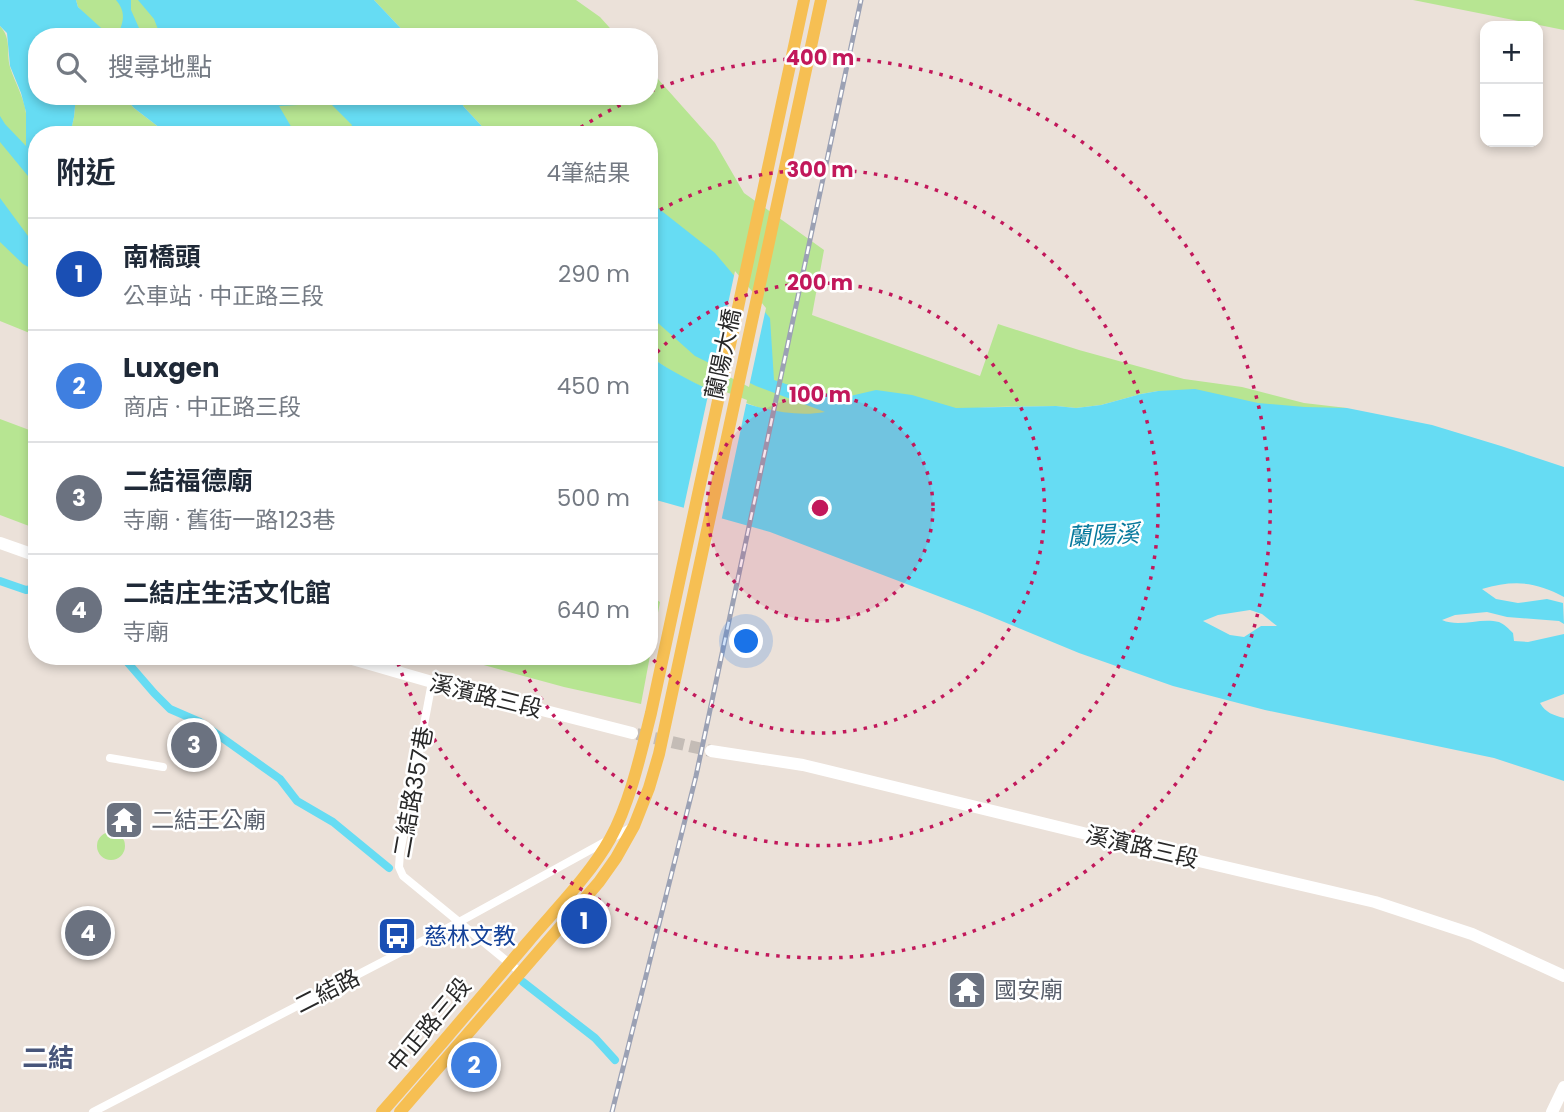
<!DOCTYPE html>
<html lang="zh-TW">
<meta charset="utf-8">
<style>
body{margin:0;font-family:Poppins,"Noto Sans TC",sans-serif;background:#f2f2f3;color:#1f2937}
.controls{position:absolute;right:21px;top:21px;display:grid;overflow:hidden;border-radius:14px;box-shadow:0 4px 10px #0003}
.controls button{width:63px;height:63px;display:grid;place-items:center;padding:0;border:0;border-bottom:2px solid #e0e1e3;background:#fff;color:#1f2937;font:35px sans-serif}
.you{position:absolute;left:747px;top:642px;width:24px;height:24px;margin:-18px;border:5px solid #fff;border-radius:50%;background:#1a73e8;box-shadow:0 0 0 10px #1a73e833}
.badge{display:grid;place-items:center;width:46px;height:46px;border-radius:50%;background:#0b8043;color:#fff;font-size:23px;font-weight:700}
.pin{position:absolute;translate:-50% -50%;border:4px solid #fff;box-shadow:0 2px 7px #0006}
.list{margin:0;padding:0;list-style:none}
h2{display:flex;justify-content:space-between;align-items:center;height:91px;margin:0;padding:0 28px;font-size:30px}
h2 small{font-size:23px;font-weight:400;color:#747a83}
.list li{display:grid;grid-template-columns:46px 1fr auto;gap:21px;align-items:center;box-sizing:border-box;height:112px;padding:0 28px;border-top:2px solid #e0e1e3}
.list b{display:block;font-size:26px;white-space:nowrap}
.list p{margin:0;font-size:23px;white-space:nowrap;color:#747a83}
.list em{font-size:23px;font-style:normal;color:#747a83}
.icon{flex:none;width:38px;height:38px;fill:none;stroke:currentColor;stroke-width:2;stroke-linecap:round;stroke-linejoin:round}
.map{position:relative;flex:none;width:1564px;height:1112px;overflow:hidden}
.search{position:absolute;background:#fff;box-shadow:0 4px 10px #0003;left:28px;top:28px;width:630px;height:77px;display:flex;align-items:center;gap:18px;box-sizing:border-box;padding:0 24px;border-radius:28px;color:#747a83;font-size:26px}
.panel{position:absolute;background:#fff;box-shadow:0 4px 10px #0003;left:28px;top:126px;width:630px;height:539px;border-radius:28px}
.map>svg:first-child{display:block}
.green{fill:#b7e592}
.water{fill:#66dcf3;fill-rule:evenodd}
.pier{fill:#ebe1d9}
.lines{fill:none;stroke-linecap:round;stroke-linejoin:round}
.canal{stroke:#66dcf3;stroke-width:8}
.secondary-tunnel{stroke:#c4bcb6;stroke-width:12;stroke-dasharray:12 6;stroke-linecap:butt}
.street{stroke:#fff;stroke-width:8}
.secondary{stroke:#fff;stroke-width:12}
.primary{stroke:#f6bf53;stroke-width:12}
.rail-casing{stroke:#9ba1b4;stroke-width:5}
.rail{stroke:#fff;stroke-width:2.5;stroke-dasharray:8;stroke-linecap:butt}
.ring{fill:none;stroke:#c2185b;stroke-width:3.5;stroke-dasharray:3.5 7}
.labels{text-anchor:middle;dominant-baseline:central;stroke-width:5;stroke-linejoin:round;paint-order:stroke}
.street-label{font-size:23px;fill:#282828;stroke:#fff}
.worship-label{font-size:23px;fill:#5b616d;stroke:#fff;text-anchor:start}
.transit-label{font-size:23px;fill:#164399;stroke:#fff;text-anchor:start}
.water-label{font-size:24px;font-style:italic;fill:#07799d;stroke:#fff}
.quarter-label{font-size:26px;font-weight:bold;fill:#47557a;stroke:#fff}
.centre{fill:#c2185b;stroke:#fff;stroke-width:3.5}
.ring-label{font-size:21px;text-anchor:middle;font-weight:bold;fill:#c2185b;stroke:#fff;stroke-width:5;stroke-linejoin:round;paint-order:stroke}
</style>
<div class="map">
<svg width="1564" height="1112" viewBox="0 0 1564 1112">
<rect width="100%" height="100%" fill="#ebe1d9"/>
<!-- green -->
<path class="green" d="M76,0h92l27,37h-89l-28,-30z
M374,0h202l24,17 18,20h-209z
M1413,0h151v30z
M0,26c12,13 6,26 10,41 5,16 14,30 16,46 2,21 -3,58 11,74v149l-37,-15z
M649,69l66,74 29,50 80,57 -12,65 168,61 18,-52 81,26 105,29 58,8 62,16 43,5 -40,7 -135,-24h-14l-17,3 -40,11 -25,3 -20,-2 -63,1 -200,13 -91,-33 -28,-14 -25,-17v-221h-159l-26,-28 -7,-11h192z
M76,96h44l6,3 8,9 35,27h-99l4,-18z
M261,96h111l19,39h-114z
M0,419l32,12 5,-8v106l-37,-14z
M649,595l11,7 -19,102 -77,-17 -113,-31h198z
M97 846a14 14 0 1 1 28 0a14 14 0 1 1-28 0Z"/>
<!-- water -->
<path class="water" d="M0,0h76l2,7 33,30h-74v59h39l-2,21 -4,18h-33v52l-37,-45v-26l5,8 21,22v-34l-5,-19 -11,-27 -3,-33 -7,-7z
M116,0h15v10l12,27h-26c6,-14 10,-24 -1,-37z
M138,0h236l35,37h-248l-7,-18z
M120,96h179l-1,9 -19,1 17,29h-127l-35,-27 -8,-9z
M326,96h131l7,11 26,28h-143l5,-10 -23,-23z
M0,198l28,38 9,10v26l-14,-8 -23,-22z
M649,201l66,52 55,65 4,62 30,10 42,7 30,-7 36,5 44,13 100,-2 20,2 25,-3 40,-11 17,-3 37,-2 63,14 47,4 42,1 85,17 69,21 63,21v130c-29,-16 -51,-17 -82,-8l14,10 22,4 29,-4 16,4 1,21 -5,-3 -52,-4 -20,-5 -32,3 -13,5c18,8 38,-3 57,2 5,2 10,7 14,11l1,8 14,1 36,-8v60l-24,9c6,10 13,12 24,15v63l-70,-23 -229,-48 -92,-24 -94,-33 -99,-41 -210,-80 -121,-34v-142c45,31 121,66 176,56l-69,-26 -61,-30 -46,-41zM1250,610l12,4 15,12h-16l-17,11 -14,-2 -27,-14 15,-6z"/>
<!-- pier -->
<path class="pier" d="M735,271l31,37 -17,79 -35,-18z
M710,386l37,14 -26,122 -38,-11z"/>
<g class="lines">
<!-- canal -->
<path class="canal" d="M0,581l26,9 11,-2
M122,656l32,37 16,16 30,13 80,57 17,22 36,21 56,46
M523,982l72,56 20,22"/>
<!-- secondary-tunnel -->
<path class="secondary-tunnel" d="M637,734l74,17"/>
<!-- street -->
<path class="street" d="M432,682l-32,171 -1,14 4,9 117,96
M110,758l53,9
M93,1112l366,-190 173,-95"/>
<!-- secondary -->
<path class="secondary" d="M0,543l37,13
M342,656l90,26 200,51
M711,751l92,14 366,89 206,48 97,32 92,42
M1552,1112l12,-25"/>
<!-- primary -->
<path class="primary" d="M382,1112c49,-55 97,-113 145,-169 27,-32 63,-68 83,-104 20,-36 31,-86 41,-126l153,-713
M400,1112l199,-230 17,-24 18,-32 15,-38 10,-34 162,-754"/>
<!-- rail casing -->
<g class="rail-casing">
<path id="rail" d="M612,1112l84,-336 165,-776"/>
</g>
<!-- rail -->
<use href="#rail" class="rail"/>
</g>
<!-- distance rings -->
<circle cx="820" cy="508" r="113" fill="#c2185b" fill-opacity=".12"/>
<g class="ring">
<circle cx="820" cy="508" r="113"/>
<path d="M650 360A225 225 0 1 1 650 656"/>
<path d="M651 215A338 338 0 1 1 518 659"/>
<path d="M572 133A450 450 0 0 1 637 97M651 91A450 450 0 1 1 396 658"/>
</g>
<!-- icons -->
<defs>
<g id="temple-square" transform="scale(2.0125)"><rect x="-9" y="-9" width="18" height="18" rx="4" fill="#6b7280" stroke="#fff"/><path d="M0-6L5-2H3V0L6.5 2.5H4V6H1.5V3h-3V6H-4V2.5H-6.5L-3 0V-2H-5Z" fill="#fff"/></g>
<g id="bus-square" transform="scale(2.0125)"><rect x="-9" y="-9" width="18" height="18" rx="4" fill="#1a4fb4" stroke="#fff"/><path d="M-5-6H5V4H4V6H2V4H-2V6H-4V4H-5ZM-3.5-4V0h7V-4ZM-3.5 1.2v1.5H-2V1.2ZM2 1.2v1.5H3.5V1.2Z" fill="#fff"/></g>
</defs>
<g fill-rule="evenodd">
<use href="#temple-square" x="124" y="820"/>
<use href="#bus-square" x="397" y="936"/>
<use href="#temple-square" x="967" y="990"/>
</g>
<g class="labels">
<!-- street labels -->
<g class="street-label">
<text transform="translate(723 354) rotate(-78)">蘭陽大橋</text>
<text transform="translate(486 696) rotate(14)">溪濱路三段</text>
<text transform="translate(413 792) rotate(-80)">二結路357巷</text>
<text transform="translate(1142 847) rotate(13)">溪濱路三段</text>
<text transform="translate(327 991) rotate(-27)">二結路</text>
<text transform="translate(429 1025) rotate(-50)">中正路三段</text>
</g>
<!-- worship labels -->
<g class="worship-label">
<text x="151" y="820">二結王公廟</text>
<text x="994" y="990">國安廟</text>
</g>
<!-- transit labels -->
<g class="transit-label">
<text x="424" y="936">慈林文教</text>
</g>
<!-- water labels -->
<g class="water-label">
<text transform="translate(1103 535) rotate(-3)">蘭陽溪</text>
</g>
<!-- quarter labels -->
<g class="quarter-label">
<text x="48" y="1058">二結</text>
</g>
</g>
<circle cx="820" cy="508" r="10" class="centre"/>
<g class="ring-label">
<text x="820" y="65">400 m</text>
<text x="820" y="177">300 m</text>
<text x="820" y="290">200 m</text>
<text x="820" y="402">100 m</text>
</g>
</svg>
<div class="controls">
<button>+</button>
<button>−</button>
</div>
<div class="you"></div>
<div class="pin badge" style="left:584px;top:921px;background:#1a4fb4">1</div>
<div class="pin badge" style="left:474px;top:1065px;background:#3f7fe0">2</div>
<div class="pin badge" style="left:194px;top:745px;background:#6b7280">3</div>
<div class="pin badge" style="left:88px;top:933px;background:#6b7280">4</div>
<div class="search"><svg class="icon" aria-label="search" viewBox="0 0 24 24"><circle cx="10" cy="10" r="6"/><path d="M15 15l6 6"/></svg>搜尋地點</div>
<section class="panel">
<h2>附近<small>4筆結果</small></h2>
<ul class="list">
<li><span class="badge" style="background:#1a4fb4">1</span><div><b>南橋頭</b><p>公車站 · 中正路三段</p></div><em>290 m</em></li>
<li><span class="badge" style="background:#3f7fe0">2</span><div><b>Luxgen</b><p>商店 · 中正路三段</p></div><em>450 m</em></li>
<li><span class="badge" style="background:#6b7280">3</span><div><b>二結福德廟</b><p>寺廟 · 舊街一路123巷</p></div><em>500 m</em></li>
<li><span class="badge" style="background:#6b7280">4</span><div><b>二結庄生活文化館</b><p>寺廟</p></div><em>640 m</em></li>
</ul>
</section>
</div>
